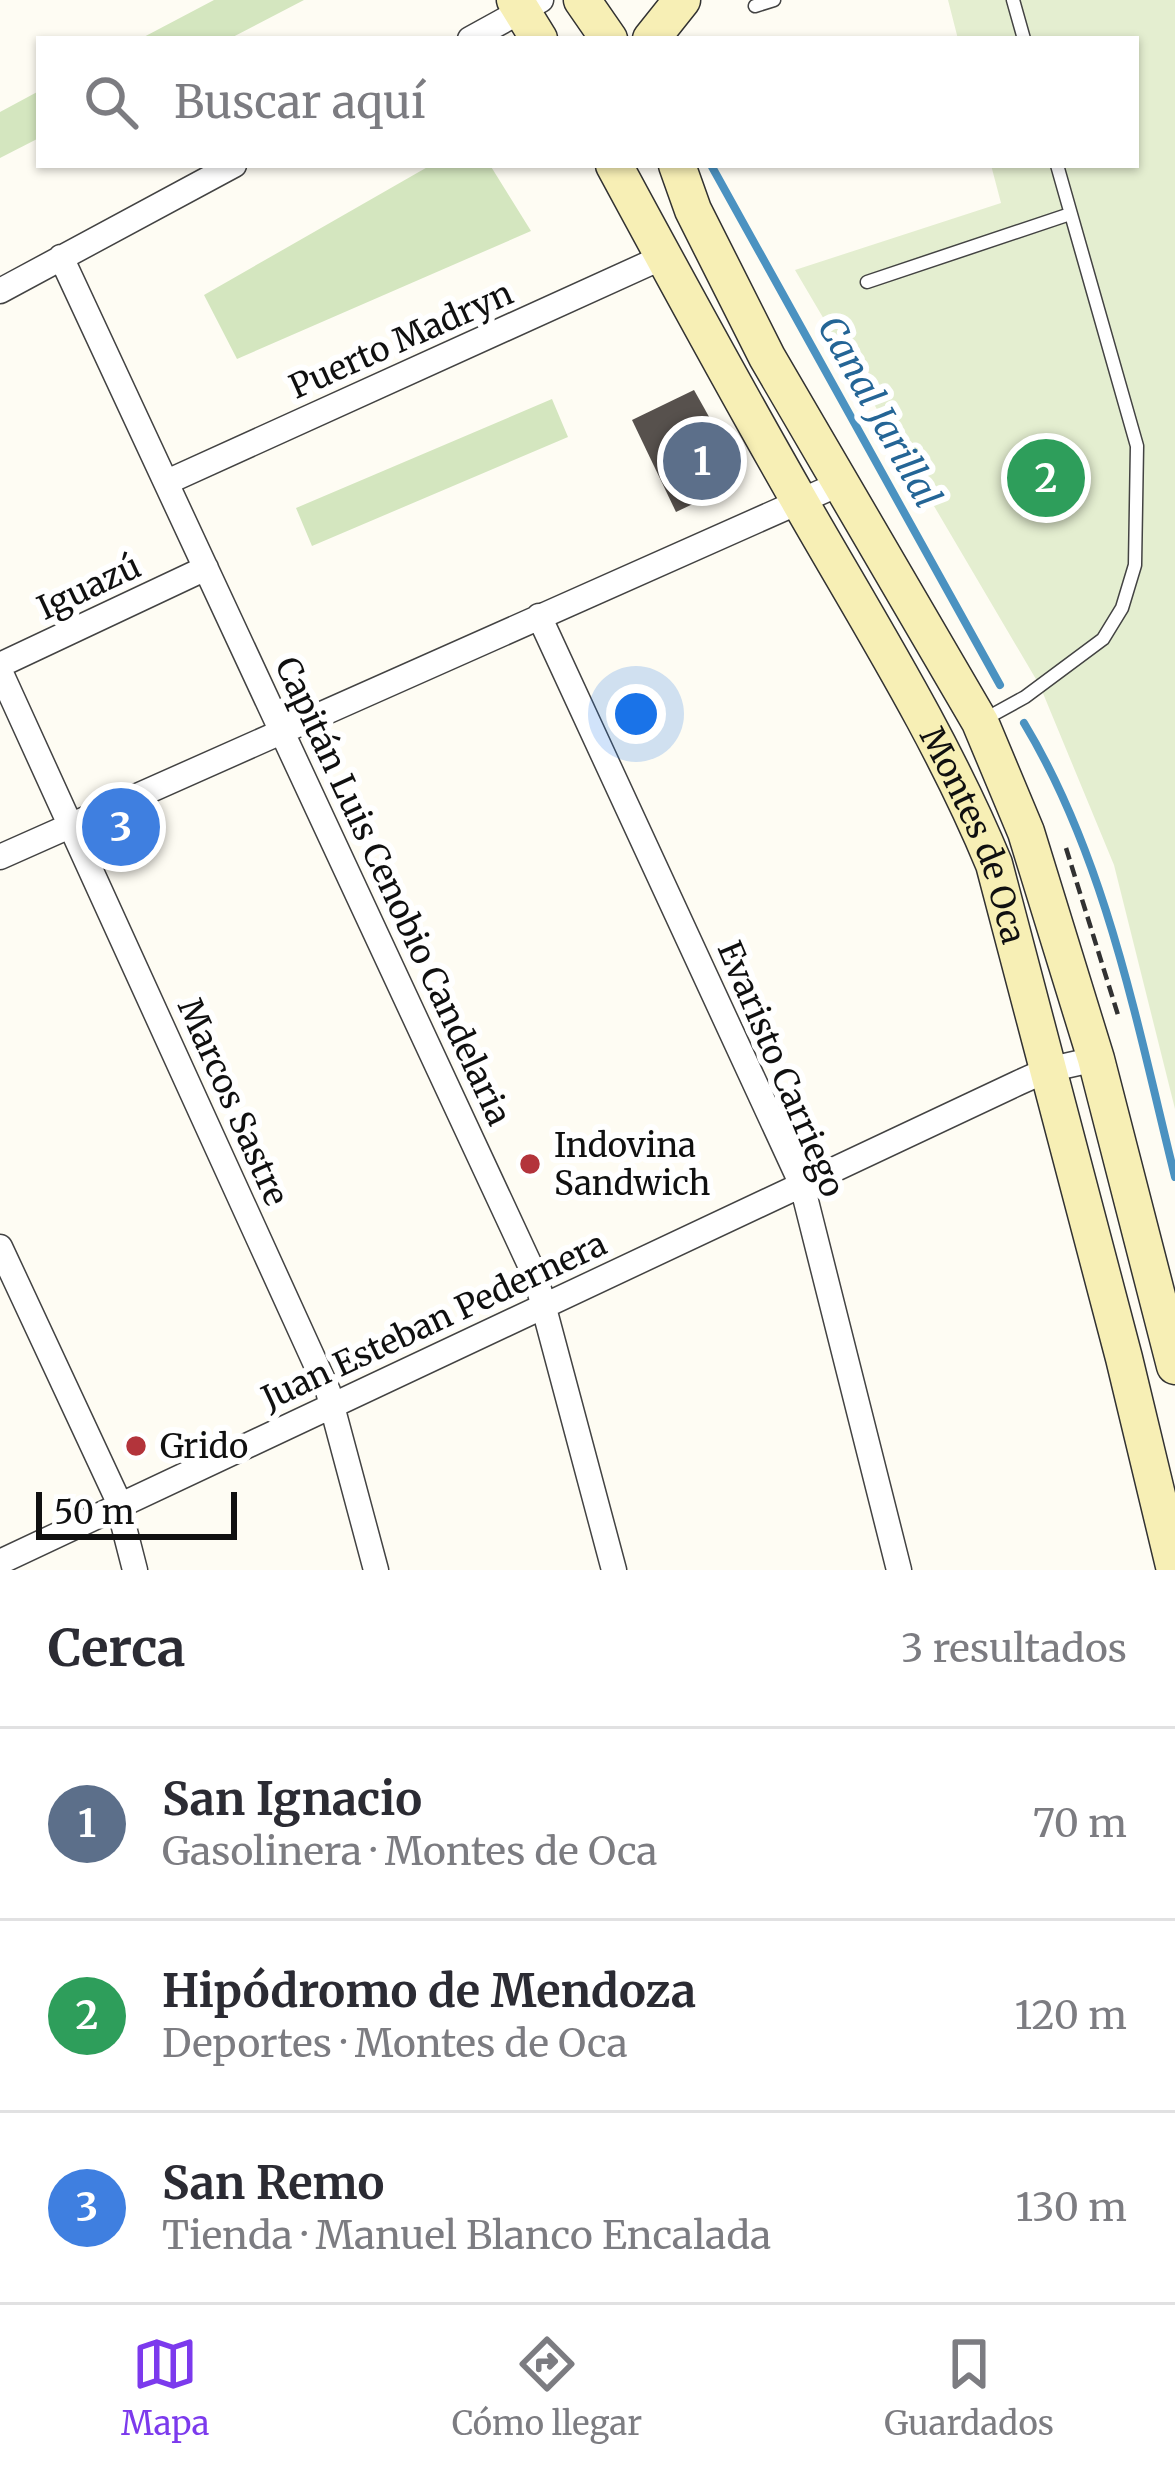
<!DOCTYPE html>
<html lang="es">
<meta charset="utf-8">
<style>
body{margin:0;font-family:Merriweather,serif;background:#f2f2f3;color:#2b2b33}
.scale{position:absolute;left:36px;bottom:30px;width:201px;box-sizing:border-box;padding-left:12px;border:6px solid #101010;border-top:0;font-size:33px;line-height:42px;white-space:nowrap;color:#101010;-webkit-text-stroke:9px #fff;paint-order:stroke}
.you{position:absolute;left:636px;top:714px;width:42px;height:42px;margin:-30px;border:9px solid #fff;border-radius:50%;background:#1a73e8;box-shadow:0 0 0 18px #1a73e833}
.badge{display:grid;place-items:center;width:78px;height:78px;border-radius:50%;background:#7c3aed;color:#fff;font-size:39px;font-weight:700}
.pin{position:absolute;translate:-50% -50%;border:6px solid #fff;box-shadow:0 3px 12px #0006}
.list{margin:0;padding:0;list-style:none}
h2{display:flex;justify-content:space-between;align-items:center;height:156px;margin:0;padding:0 48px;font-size:51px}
h2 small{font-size:39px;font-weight:400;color:#7c7c81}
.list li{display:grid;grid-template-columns:78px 1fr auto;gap:36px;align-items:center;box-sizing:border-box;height:192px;padding:0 48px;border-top:3px solid #e1e1e2}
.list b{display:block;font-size:45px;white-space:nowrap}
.list p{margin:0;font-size:39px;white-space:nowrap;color:#7c7c81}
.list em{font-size:39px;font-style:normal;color:#7c7c81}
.icon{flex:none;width:66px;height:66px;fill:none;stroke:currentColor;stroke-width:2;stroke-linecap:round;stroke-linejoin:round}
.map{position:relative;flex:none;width:1175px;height:1570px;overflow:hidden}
.search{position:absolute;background:#fff;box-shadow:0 3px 9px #0004;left:36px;right:36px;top:36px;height:132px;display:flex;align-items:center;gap:30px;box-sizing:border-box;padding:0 42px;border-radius:0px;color:#7c7c81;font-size:45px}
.sheet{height:732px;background:#fff}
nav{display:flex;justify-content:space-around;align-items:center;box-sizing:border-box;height:168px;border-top:3px solid #e1e1e2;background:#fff;font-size:33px;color:#7c7c81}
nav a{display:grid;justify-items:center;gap:6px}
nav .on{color:#7c3aed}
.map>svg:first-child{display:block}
.green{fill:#d4e6bf}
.pitch{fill:#e4eed0}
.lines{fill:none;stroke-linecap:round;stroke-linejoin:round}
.stream{stroke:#4b92c1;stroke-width:8}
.building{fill:#57514d}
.lane-casing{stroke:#434343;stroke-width:15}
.street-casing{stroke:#434343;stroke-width:27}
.secondary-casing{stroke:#323232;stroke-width:39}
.path{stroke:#323232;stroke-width:4.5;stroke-dasharray:12 6;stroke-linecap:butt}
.lane{stroke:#fff;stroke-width:12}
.street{stroke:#fff;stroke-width:24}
.secondary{stroke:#f7efb5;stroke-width:36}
.poi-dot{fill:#b3343b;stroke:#fff;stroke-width:4.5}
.labels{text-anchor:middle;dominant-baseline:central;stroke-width:12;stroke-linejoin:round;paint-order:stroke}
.street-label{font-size:33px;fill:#101010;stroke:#fff}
.poi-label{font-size:33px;fill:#101010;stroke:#fff;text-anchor:start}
.water-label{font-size:36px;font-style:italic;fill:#246596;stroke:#fff}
</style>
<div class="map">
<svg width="1175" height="1570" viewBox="0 0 1175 1570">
<rect width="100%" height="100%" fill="#fefcf3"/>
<!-- green -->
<path class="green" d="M214,0h90l-75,39h-89z
M39,91v47l-39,20v-46z
M431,165h59l41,66 -294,128 -33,-64z
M552,399l16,38 -256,109 -16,-38z"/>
<!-- pitch -->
<path class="pitch" d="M948,0h227v1109l-61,-244 -74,-179 -245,-416 206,-67 -10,-38h145v-126h-178z"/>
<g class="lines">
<!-- stream -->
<path class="stream" d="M711,165l289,520
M1024,723c82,136 113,301 151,454"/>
</g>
<!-- building -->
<path class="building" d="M694,390l46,82 -3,11 -61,29 -44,-92z"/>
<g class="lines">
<!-- lane casing -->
<g class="lane-casing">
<path id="lane" d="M1013,0l11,39
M755,6l19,-6
M867,282l203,-68
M985,719l40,-22 78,-58 19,-31 13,-43 2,-119 -80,-281"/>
</g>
<!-- street casing -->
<g class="street-casing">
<path id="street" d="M470,39l71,-39
M61,257l475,1021 78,292
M0,291l234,-126
M167,482l496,-225
M539,616l263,569 97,385
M0,665l206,-97
M0,671l328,720 48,179
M0,857l839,-373
M0,1247l116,249 19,74
M0,1562l1018,-479 29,-13 49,-11"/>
</g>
<!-- secondary casing -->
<g class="secondary-casing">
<g id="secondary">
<path d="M515,0l24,39"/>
<path d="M582,0l27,39"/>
<path d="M651,39l31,-39"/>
<path id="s1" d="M614,165c61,113 122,225 186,337 68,119 141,234 194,362l130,494 51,212"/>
<path d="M677,165l16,45 74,147 213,365 46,110 70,227 79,307"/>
</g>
</g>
<!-- path -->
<path class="path" d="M1066,848l52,167"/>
<!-- lane -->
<use href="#lane" class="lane"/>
<!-- street -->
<use href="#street" class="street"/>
<!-- secondary -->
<use href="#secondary" class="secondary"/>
</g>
<!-- markers -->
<g class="poi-dot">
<circle cx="530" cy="1164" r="12"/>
<circle cx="136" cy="1446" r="12"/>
</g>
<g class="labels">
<!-- street labels -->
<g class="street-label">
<text transform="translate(401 340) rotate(-24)">Puerto Madryn</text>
<text transform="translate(89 587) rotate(-25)">Iguazú</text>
<text stroke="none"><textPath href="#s1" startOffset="762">Montes de Oca</textPath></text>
<text transform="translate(393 891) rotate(65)">Capitán Luis Cenobio Candelaria</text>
<text transform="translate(781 1069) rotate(67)">Evaristo Carriego</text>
<text transform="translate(233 1102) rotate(66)">Marcos Sastre</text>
<text transform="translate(434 1321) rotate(-25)">Juan Esteban Pedernera</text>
</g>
<!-- poi labels -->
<g class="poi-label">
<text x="554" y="1145">Indovina<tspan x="554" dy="38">Sandwich</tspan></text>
<text x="160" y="1446">Grido</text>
</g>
<!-- water labels -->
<g class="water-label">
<text transform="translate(879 412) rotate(61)">Canal Jarillal</text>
</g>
</g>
</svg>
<div class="scale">50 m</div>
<div class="you"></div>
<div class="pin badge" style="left:702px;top:461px;background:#5c6f8a">1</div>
<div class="pin badge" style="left:1046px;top:478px;background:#2e9e5b">2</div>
<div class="pin badge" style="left:121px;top:827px;background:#3f7fe0">3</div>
<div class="search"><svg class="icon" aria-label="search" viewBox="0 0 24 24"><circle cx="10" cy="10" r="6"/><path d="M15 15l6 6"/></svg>Buscar aquí</div>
</div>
<section class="sheet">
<h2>Cerca<small>3 resultados</small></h2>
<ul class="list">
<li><span class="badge" style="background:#5c6f8a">1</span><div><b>San Ignacio</b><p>Gasolinera · Montes de Oca</p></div><em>70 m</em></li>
<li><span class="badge" style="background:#2e9e5b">2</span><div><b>Hipódromo de Mendoza</b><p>Deportes · Montes de Oca</p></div><em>120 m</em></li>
<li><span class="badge" style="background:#3f7fe0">3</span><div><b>San Remo</b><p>Tienda · Manuel Blanco Encalada</p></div><em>130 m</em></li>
</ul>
</section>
<nav>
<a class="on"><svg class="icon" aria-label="map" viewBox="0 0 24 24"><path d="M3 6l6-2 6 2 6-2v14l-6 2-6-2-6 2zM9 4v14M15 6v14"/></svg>Mapa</a>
<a><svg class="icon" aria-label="directions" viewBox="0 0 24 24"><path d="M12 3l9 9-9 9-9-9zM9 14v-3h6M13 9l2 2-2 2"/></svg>Cómo llegar</a>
<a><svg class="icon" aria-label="saved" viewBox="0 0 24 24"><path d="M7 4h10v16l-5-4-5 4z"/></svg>Guardados</a>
</nav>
